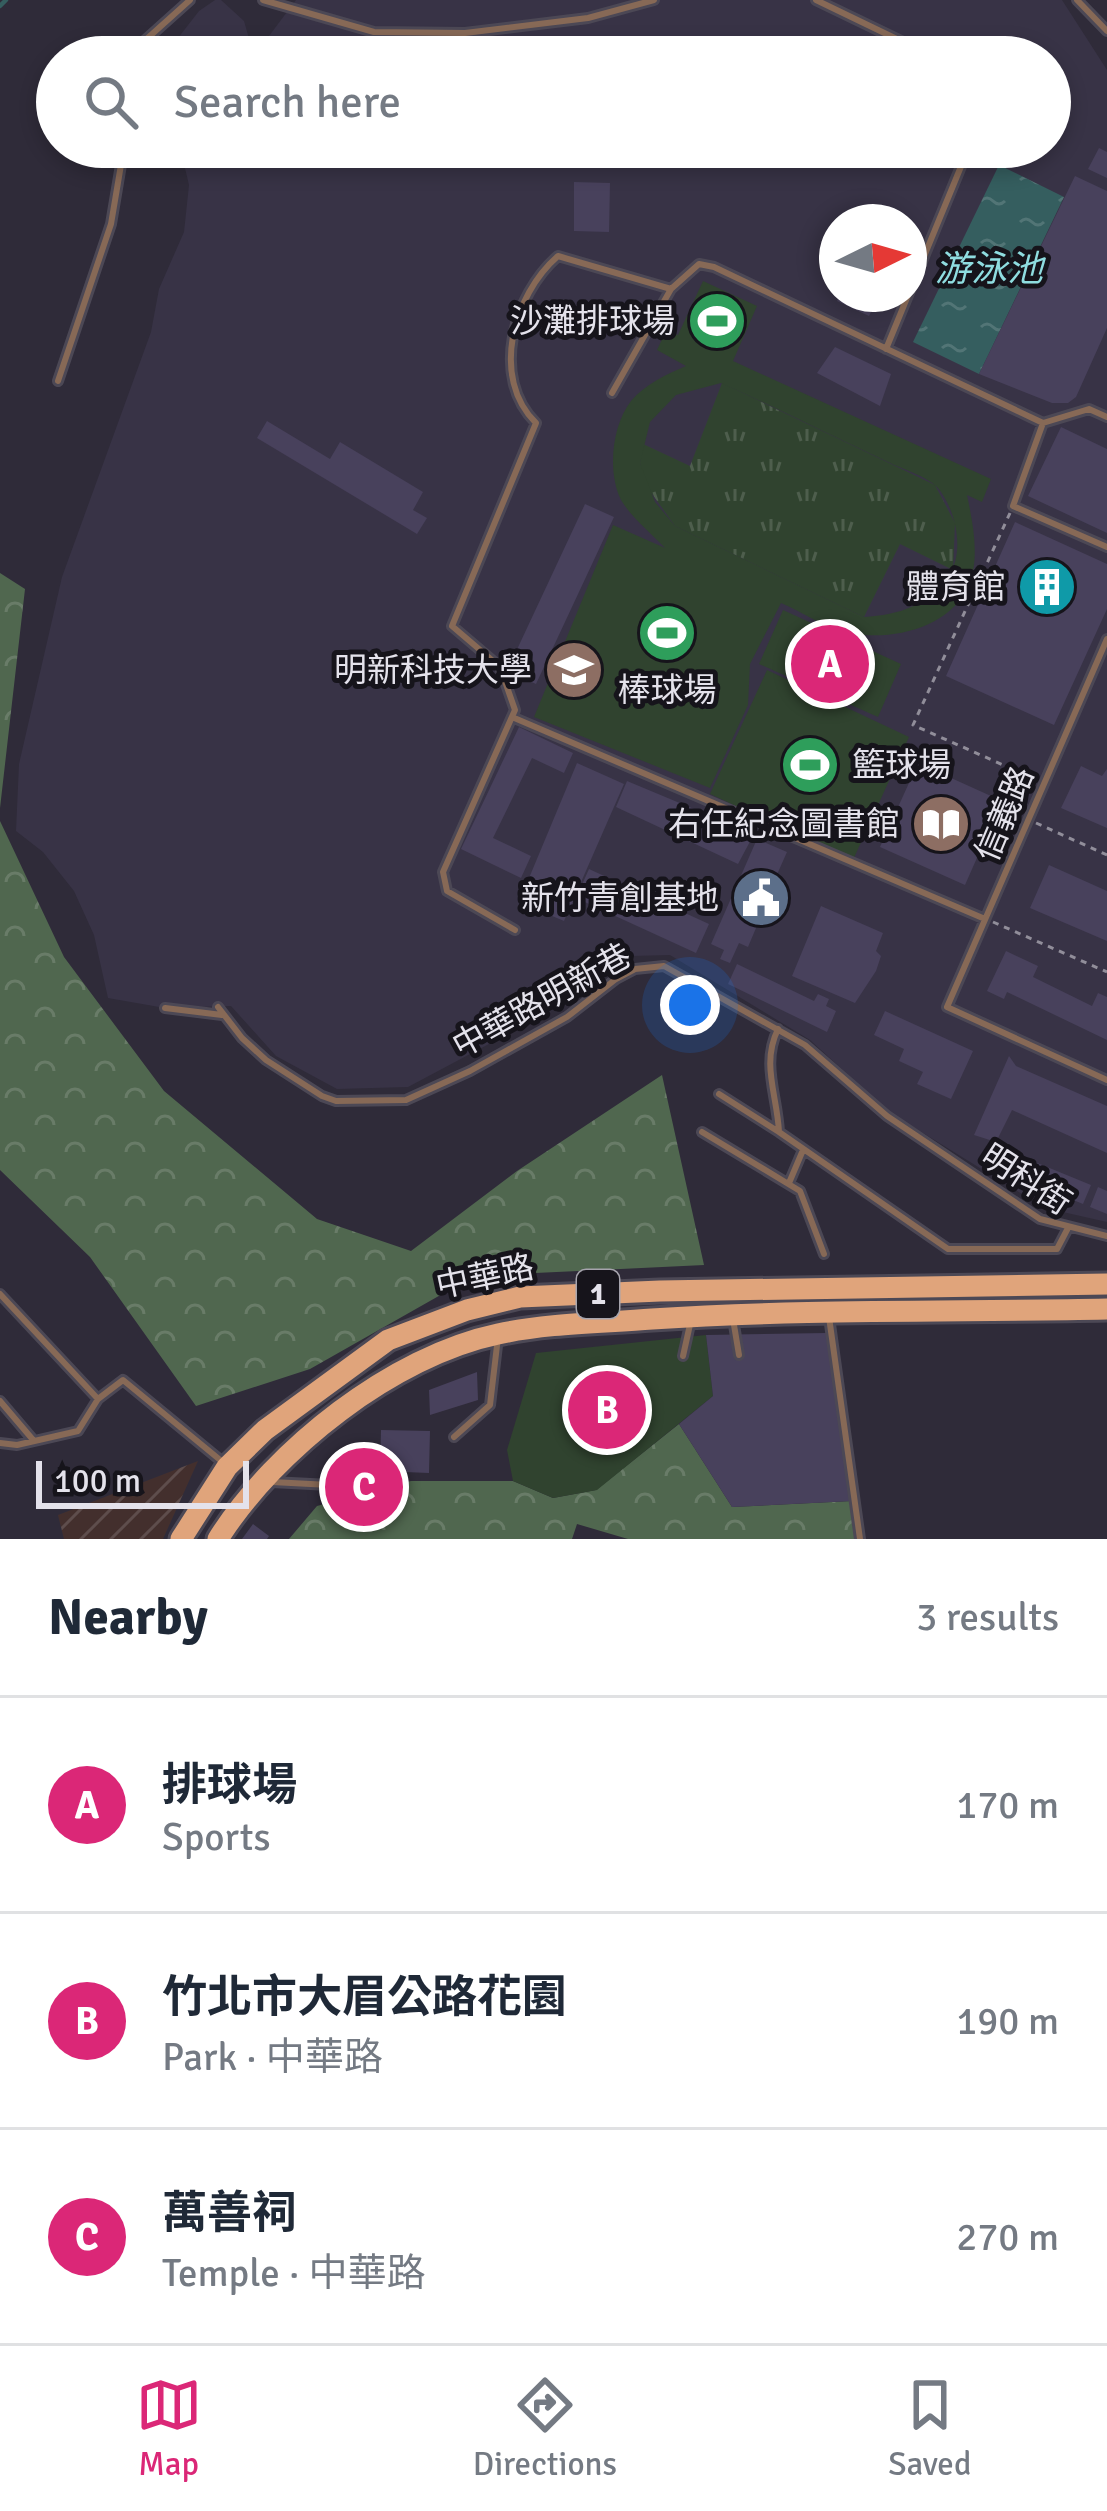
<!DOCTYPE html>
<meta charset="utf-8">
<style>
body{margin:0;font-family:Signika,"Noto Sans TC",sans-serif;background:#f6f6f7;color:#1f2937}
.compass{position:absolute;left:819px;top:204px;width:108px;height:108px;border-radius:50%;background:#fff;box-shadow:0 6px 18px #0003;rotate:85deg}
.scale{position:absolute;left:36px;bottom:30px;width:213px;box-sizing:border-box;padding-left:12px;border:6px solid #e4e2eb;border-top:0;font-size:33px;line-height:42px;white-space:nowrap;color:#e4e2eb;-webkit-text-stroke:9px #16141b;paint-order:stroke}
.you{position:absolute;left:690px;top:1005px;width:42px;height:42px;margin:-30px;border:9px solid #fff;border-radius:50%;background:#1a73e8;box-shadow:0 0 0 18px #1a73e833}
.badge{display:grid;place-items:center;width:78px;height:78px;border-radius:50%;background:#db2777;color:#fff;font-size:39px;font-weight:700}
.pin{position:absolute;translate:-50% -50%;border:6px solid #fff;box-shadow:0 3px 12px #0006}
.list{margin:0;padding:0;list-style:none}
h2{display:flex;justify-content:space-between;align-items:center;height:156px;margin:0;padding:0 48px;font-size:51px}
h2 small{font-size:39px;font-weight:400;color:#747a83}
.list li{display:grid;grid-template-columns:78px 1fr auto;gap:36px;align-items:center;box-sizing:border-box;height:216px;padding:0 48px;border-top:3px solid #e0e1e3}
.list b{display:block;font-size:45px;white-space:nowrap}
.list p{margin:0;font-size:39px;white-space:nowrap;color:#747a83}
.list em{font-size:39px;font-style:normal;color:#747a83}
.icon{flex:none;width:66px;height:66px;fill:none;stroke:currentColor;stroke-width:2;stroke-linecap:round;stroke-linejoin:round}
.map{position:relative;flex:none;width:1107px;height:1539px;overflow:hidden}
.search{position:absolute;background:#fff;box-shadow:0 6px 18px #0003;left:36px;right:36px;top:36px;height:132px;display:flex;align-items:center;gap:30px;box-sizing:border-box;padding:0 42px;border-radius:66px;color:#747a83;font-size:45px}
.sheet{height:804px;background:#fff}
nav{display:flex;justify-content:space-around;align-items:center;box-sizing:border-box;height:168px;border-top:3px solid #e0e1e3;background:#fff;font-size:33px;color:#747a83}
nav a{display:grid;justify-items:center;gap:6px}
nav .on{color:#db2777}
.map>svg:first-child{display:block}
.built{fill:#383346;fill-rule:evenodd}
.industrial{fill:url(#industrial-furrows)}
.grass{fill:url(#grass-tufts)}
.forest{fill:url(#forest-crowns)}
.park{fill:#30432f;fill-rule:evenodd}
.water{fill:url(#water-ripples)}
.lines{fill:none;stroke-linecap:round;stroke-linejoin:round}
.stream{stroke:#355e5f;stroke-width:4.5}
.building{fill:#48415c}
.lane-casing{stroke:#4c4855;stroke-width:12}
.primary-casing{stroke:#4c4855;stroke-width:27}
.path{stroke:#918e9a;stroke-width:3;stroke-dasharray:6 6;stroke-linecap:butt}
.lane{stroke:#876956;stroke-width:6}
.primary{stroke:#e0a47b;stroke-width:21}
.labels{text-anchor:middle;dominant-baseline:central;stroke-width:10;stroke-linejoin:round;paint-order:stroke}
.shield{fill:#16141b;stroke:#a6a4ad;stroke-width:3}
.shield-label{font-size:30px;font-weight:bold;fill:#e4e2eb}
.poi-label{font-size:33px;fill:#e4e2eb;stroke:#16141b;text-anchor:end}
.street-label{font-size:33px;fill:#e4e2eb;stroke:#16141b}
.water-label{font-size:36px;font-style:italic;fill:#8fdde0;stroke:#16141b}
</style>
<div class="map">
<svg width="1107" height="1539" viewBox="0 0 1107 1539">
<defs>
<pattern id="industrial-furrows" width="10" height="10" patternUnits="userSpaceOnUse" patternTransform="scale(3)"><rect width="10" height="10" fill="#432f2d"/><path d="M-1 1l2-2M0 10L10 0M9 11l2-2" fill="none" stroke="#5e4d4c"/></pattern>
<pattern id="grass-tufts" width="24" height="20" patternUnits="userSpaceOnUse" patternTransform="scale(3)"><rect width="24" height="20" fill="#30432f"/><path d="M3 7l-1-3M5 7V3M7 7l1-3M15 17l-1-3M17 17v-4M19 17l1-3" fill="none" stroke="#4e5e4d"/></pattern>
<pattern id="forest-crowns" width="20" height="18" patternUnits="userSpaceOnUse" patternTransform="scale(3)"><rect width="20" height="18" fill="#50674f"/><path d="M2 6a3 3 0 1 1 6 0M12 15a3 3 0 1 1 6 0" fill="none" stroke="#697c68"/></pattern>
<pattern id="water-ripples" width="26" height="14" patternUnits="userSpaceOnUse" patternTransform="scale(3)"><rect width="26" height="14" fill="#355e5f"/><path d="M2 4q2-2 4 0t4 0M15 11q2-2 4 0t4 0" fill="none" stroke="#527576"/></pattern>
</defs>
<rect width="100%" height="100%" fill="#2f2b39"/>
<!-- built -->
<path class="built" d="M215,0h6l23,21 10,35 42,-56h766l45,70v1152l-62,-14 -156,-96 -79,-72 -140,-85 -39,1 -65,47 -158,84 -71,2 -61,-33 -45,-50 -66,2 -57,-10 -14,-63 -20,-44 -31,-39 -27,-21 3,-67 43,-187 89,-245 8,-43 25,-57 5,-47 -9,-38h870v-90h-874l2,-19 21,-27zM837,222h72v72h-72z"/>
<!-- industrial -->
<path class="industrial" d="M198,1461l-35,78h-99l-6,-24z"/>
<!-- grass -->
<path class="grass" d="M722,383l213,102 20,38 -2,47 -53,-26 -36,73 -189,-91 -30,-42 -5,-21 3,-19 47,22z"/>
<!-- forest -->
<path class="forest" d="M0,573l25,16 -25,219z
M0,821l64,136 100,134 153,128 94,32 106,-80 145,-96 42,190 -230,11 -164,93 -114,37 -106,-149 -90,-87z
M679,1424l53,83 120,-6 3,38h-227l-51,-15 -5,15h-283l28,-33 94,-25h102l40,17 43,-8z"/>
<!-- park -->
<path class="park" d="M703,281l54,25 -24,55 258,118 -9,23 -15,-7c6,29 14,66 0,94 -20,40 -77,52 -117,44 -24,-4 -47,-21 -69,-30l-31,61 -2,41 -38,83 -176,-71 79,-192 52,23c-14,-15 -34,-31 -44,-48 -14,-28 -9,-75 10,-99 13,-16 36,-27 55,-35l-29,-16 9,-19 12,4zM721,383c56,25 111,53 167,79 14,7 38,14 49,25 18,20 28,63 13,86 -19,32 -51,42 -86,44l-189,-91 -20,-24 -15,-39 10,-41 26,-27z
M783,610l118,54 -23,53 -119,-53z
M767,670l142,67 -56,123 -143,-66z
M706,1335l7,61 -116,94 -44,8 -40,-17 -6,-31 29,-97z"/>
<!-- water -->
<path class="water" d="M999,165l65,32 -85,177 -66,-32z"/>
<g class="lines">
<!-- stream -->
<path class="stream" d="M0,6l6,-6"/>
</g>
<!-- building -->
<path class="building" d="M1099,148l8,4v26l-19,-9z
M1075,176l32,15v137l-31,69 -8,6h-16l-73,-29z
M574,182l36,1 -1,49 -35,-1z
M840,294h40l-11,22 -32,-15z
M835,347l56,27 -11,32 -63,-33z
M267,421l63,38 10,-17 83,50 -10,18 14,8 -10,16 -160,-96z
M1061,427l46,22v84l-79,-37z
M585,504l29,13 -78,167 -29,-13z
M1015,522l92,42v45l-53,116 -108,-49z
M519,727l54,26 -9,20 -32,-15 -39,80 38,18 -10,22 -60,-29z
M577,763l47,21 -60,137 -45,-19z
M918,763l84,38 -37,84 -85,-38z
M1081,766l21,10 5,-7v59l-46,-20z
M627,781l127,53 -16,30 -122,-57z
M757,839l30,13 -16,36 6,3 -9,20 -4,-2 -16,38 -9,-4 -9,20 -10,-4 4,-9 -13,-6z
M1049,865l58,26v50l-77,-33z
M589,869l120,55 -13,29 -120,-55z
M821,906l62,27 -7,18 5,5 -5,15 -21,32 -63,-27z
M1006,951l32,15 -5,11 59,29 6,-13 9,4v43l-100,-48 -3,7 -17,-8z
M737,964l77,37 4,-7 11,5 -3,7 10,5 -9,21 -99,-48z
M885,1011l88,40 -22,48 -34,-15 6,-12 -24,-11 5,-12 -30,-14z
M1009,1056l7,10 91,40v47l-95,-43 -16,32 -22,-7z
M991,1144l100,41 -8,19 -100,-41z
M1098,1187l9,4v23l-17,-7z
M827,1333l25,168 -120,6 -53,-83 34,-28 -7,-61z
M477,1372l1,28 -48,15 -1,-25z
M381,1430l49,1 -1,42 -49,-2z
M253,1524l16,12 -2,3h-25z"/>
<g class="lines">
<!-- lane casing -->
<g class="lane-casing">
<path id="lane" d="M263,0l111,32 91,1 123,-15 66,-18
M816,0l87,42 54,15
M1077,0l30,31
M139,57l2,-13 49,-44
M886,349l83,-202
M58,381l53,-157 13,-77
M612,393l59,-104 28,-25 15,3 329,156 46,-14 18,8
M1043,423l-30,83 94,41
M1107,639l-160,368 160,73
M512,717l473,202
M515,930l-68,-39 -4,-19 72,-162 -15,-43 -48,-41 84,-203c-46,-45 -23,-128 22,-167l113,33
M218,1007l24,31 24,22 56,36 14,5 70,-1 64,-29 97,-54 49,-38 19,-10 29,-3 141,79 82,71 153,103 67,17
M165,1008l57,7
M778,1029c-17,35 -1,65 1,103l169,117h109l11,-21
M719,1094l60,38
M702,1132l98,59 24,63
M789,1183l14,-33
M0,1294l98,105
M829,1317l31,222
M733,1319l6,36
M683,1356l8,-36
M0,1401l34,40
M454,1437l36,-32 8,-68
M0,1443l17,2 61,-14 20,-32 25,-19 102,84
M272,1482l77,4"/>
</g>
<!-- primary casing -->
<g class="primary-casing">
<path id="primary" d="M181,1539l46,-72 38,-37 123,-90 79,-30 53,-13 140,-6 447,-7
M218,1539c57,-90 175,-183 280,-205 50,-11 104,-11 154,-15 151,-10 304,-7 455,-10"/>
</g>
<!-- path -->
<path class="path" d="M1010,513l-97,212 124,55
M1036,823l71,32
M993,922l114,50"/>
<!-- lane -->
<use href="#lane" class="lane"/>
<!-- primary -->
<use href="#primary" class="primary"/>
</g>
<!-- icons -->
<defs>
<g id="stadium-disc" transform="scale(3)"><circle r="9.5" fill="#2e9e5b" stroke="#16141b"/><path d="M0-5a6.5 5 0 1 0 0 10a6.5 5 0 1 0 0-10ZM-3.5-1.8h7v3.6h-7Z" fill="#fff"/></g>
<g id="building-disc" transform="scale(3)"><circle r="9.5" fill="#0f9aa8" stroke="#16141b"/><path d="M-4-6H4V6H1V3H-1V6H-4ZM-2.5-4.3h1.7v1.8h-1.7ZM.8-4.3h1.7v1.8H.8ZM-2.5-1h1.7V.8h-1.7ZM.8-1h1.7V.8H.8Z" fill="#fff"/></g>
<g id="university-disc" transform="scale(3)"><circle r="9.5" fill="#8d6e63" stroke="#16141b"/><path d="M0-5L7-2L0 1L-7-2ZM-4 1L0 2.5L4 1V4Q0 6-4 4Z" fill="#fff"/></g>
<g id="library-disc" transform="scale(3)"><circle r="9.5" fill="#8d6e63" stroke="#16141b"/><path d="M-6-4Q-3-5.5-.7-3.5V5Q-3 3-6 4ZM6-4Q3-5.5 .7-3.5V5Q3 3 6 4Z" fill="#fff"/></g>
<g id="civic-disc" transform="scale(3)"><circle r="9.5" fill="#5c6f8a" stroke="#16141b"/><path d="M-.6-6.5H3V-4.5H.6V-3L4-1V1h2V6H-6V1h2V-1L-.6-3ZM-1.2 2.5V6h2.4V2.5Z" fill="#fff"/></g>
</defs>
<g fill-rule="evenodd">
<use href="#stadium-disc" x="717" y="321"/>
<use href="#building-disc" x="1047" y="587"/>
<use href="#stadium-disc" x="667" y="633"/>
<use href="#university-disc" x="574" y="670"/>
<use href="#stadium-disc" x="810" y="765"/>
<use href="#library-disc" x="941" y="824"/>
<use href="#civic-disc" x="761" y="898"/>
</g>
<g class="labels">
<!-- shield labels -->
<rect class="shield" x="577" y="1270" width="42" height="48" rx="9"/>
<g class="shield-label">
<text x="598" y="1294">1</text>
</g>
<!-- poi labels -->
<g class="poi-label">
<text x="675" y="321">沙灘排球場</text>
<text x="1005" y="587">體育館</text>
<text x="532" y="670">明新科技大學</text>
<text x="667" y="690" text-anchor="middle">棒球場</text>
<text x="852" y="765" text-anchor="start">籃球場</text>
<text x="899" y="824">右任紀念圖書館</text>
<text x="719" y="898">新竹青創基地</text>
</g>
<!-- street labels -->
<g class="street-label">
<text transform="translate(1005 814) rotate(-67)">信義路</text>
<text transform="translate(542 1001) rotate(-29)">中華路明新巷</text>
<text transform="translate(1026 1180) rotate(33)">明科街</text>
<text transform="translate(485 1277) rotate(-12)">中華路</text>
</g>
<!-- water labels -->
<g class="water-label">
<text x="989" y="269">游泳池</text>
</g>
</g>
</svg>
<svg class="compass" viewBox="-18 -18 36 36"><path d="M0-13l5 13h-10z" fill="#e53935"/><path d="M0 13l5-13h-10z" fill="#747a83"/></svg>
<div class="scale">100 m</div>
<div class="you"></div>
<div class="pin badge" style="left:830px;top:664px">A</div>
<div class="pin badge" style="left:607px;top:1410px">B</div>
<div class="pin badge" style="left:364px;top:1487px">C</div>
<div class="search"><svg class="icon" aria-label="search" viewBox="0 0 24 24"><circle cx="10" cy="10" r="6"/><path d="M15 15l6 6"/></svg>Search here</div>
</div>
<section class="sheet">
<h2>Nearby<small>3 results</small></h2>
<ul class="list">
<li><span class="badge">A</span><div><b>排球場</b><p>Sports</p></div><em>170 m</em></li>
<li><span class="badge">B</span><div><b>竹北市大眉公路花園</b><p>Park · 中華路</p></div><em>190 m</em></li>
<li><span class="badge">C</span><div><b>萬善祠</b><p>Temple · 中華路</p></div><em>270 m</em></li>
</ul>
</section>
<nav>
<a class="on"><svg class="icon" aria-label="map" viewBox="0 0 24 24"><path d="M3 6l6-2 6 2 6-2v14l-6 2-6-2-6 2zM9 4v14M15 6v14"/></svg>Map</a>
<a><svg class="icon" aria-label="directions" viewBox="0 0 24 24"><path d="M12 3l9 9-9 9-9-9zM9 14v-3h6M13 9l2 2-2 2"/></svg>Directions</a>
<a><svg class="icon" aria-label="saved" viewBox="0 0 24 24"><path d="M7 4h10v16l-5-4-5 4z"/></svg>Saved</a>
</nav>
